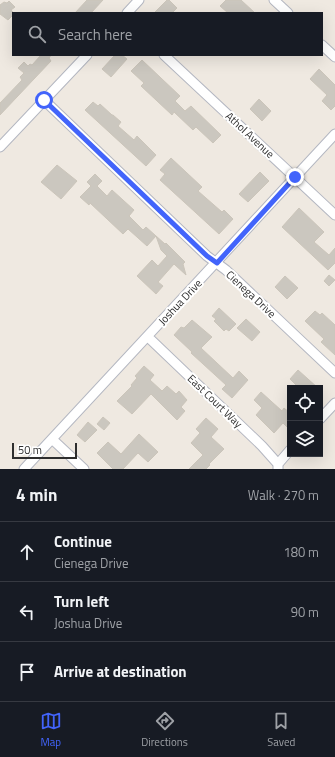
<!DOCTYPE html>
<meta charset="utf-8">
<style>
body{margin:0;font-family:"Titillium Web",sans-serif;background:#20242c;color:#f1f3f6}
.controls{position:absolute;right:12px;bottom:12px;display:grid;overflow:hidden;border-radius:0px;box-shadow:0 4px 16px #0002}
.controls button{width:36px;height:36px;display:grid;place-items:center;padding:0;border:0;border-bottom:1px solid #363941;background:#171b24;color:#f1f3f6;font:20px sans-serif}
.scale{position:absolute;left:12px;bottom:10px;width:65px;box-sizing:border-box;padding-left:4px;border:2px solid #2e2e2e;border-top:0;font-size:11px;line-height:14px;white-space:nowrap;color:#2e2e2e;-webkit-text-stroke:3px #fff;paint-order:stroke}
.stop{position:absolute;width:12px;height:12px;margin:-9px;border:3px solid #4264fb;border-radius:50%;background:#fff}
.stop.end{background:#4264fb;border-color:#fff;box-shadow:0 1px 4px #0008}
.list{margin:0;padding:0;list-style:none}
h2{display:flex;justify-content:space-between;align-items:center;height:52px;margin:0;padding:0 16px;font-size:17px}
h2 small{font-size:13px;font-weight:400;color:#9ea1a6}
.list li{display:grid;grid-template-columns:26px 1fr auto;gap:12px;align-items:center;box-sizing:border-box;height:60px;padding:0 16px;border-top:1px solid #363941}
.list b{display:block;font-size:15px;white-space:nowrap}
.list p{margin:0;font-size:13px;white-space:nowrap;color:#9ea1a6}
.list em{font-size:13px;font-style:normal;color:#9ea1a6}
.icon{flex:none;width:22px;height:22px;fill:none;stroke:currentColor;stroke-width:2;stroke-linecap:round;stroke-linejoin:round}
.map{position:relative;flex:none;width:335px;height:469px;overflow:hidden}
.search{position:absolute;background:#171b24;box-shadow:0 4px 16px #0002;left:12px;right:12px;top:12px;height:44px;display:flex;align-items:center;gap:10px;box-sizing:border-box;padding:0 14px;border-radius:0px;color:#9ea1a6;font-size:15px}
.sheet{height:232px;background:#171b24}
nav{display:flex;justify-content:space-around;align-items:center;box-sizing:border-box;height:56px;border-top:1px solid #363941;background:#171b24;font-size:11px;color:#9ea1a6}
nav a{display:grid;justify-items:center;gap:2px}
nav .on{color:#4264fb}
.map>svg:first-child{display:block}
.building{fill:#cbc7bf;stroke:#cbc5ba}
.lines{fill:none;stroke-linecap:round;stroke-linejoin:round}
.minor-casing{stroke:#b4b7c1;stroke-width:11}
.minor{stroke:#fff;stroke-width:9}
.route{stroke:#4264fb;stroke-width:5}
.labels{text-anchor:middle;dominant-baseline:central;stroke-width:4;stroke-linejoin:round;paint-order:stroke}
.street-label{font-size:11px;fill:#2e2e2e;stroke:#fff}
</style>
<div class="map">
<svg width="335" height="469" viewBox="0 0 335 469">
<rect width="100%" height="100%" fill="#efe9e1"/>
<!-- building -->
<path class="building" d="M87,0h16l-12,13h-16z
M167,0h2l8,8 -5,5h-18z
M226,0h15l14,13h-27l-8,-7z
M9,1l6,6 -4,3 3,3 -1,2 -5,5 -8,-6v-9l4,-3 3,1z
M41,55h10l-2,3 2,3 -51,54v-12l22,-23 -2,-3 4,-4 -6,-5 6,-6 4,4 2,-2 2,1z
M115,55h7l5,4 -16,18 -9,-8z
M142,60l38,36 -5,5 10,10 6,-5 30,29 -8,8 -17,-16 -3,3 -19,-18 -2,3 -31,-29 3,-3 -13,-12z
M319,69l16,16v21l-4,4 -9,-9 5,-6 -17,-16z
M259,99l12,12 -9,10 -12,-12z
M93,102l5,4 2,-2 12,11h1l8,7 -3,4 16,14 3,-4 19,19 -10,11 -61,-56z
M171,158l31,29 -4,4 24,21 2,-2 9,9 -14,15 -59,-54 5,-6 -5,-4z
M57,165l20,16 -16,18 -20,-17z
M260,172l9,9 -21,21 -9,-8z
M95,174l7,7 -5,5 10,10 5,-6 22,20 -5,6 14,14 3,-3 19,17 1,-1 19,19 -2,2 3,11 -12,-11 -16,18 5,4 -7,8 -19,-18 15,-16 6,6 9,-10 -6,-6 -5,-14 -9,10 -19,-17 -5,5 -33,-31 -1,2 -9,-8 11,-11 -4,-4z
M299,208l25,24 -10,10 15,13 6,-7v15l-7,7 -46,-43z
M329,275l6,5 -6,6 -5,-5z
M285,276l13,12 -11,11 -12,-12z
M219,308l17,16 -7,7 -3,-2 -2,2 -10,-10 2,-2 -4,-3z
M315,311l5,4 2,-2 13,12v30l-14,-13 3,-3 -19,-18z
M246,319l14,13 -8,9 -15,-13z
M192,320l20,17 -11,11 32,30 6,-7 9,9 -16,18 -10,-9 4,-4 -35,-32 1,-1 -18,-17 7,-8 3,1z
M144,366l10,9 -4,5 12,11 5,-5 9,8 3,-3 8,9 -6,7 4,4 -8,9 -26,-26 -19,20 -15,-13 15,-15 -1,-1 6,-7 -2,-2z
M298,370l20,18h-19l-9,-9z
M261,392l21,19 2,-3 6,5v17l-7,-7 -9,10 -18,-18 6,-7 -8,-8z
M103,417l7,6 -6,7 -7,-6z
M206,418l12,11 -7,8 13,12 -15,15 1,1 -4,4h-17l14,-14 -12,-12 9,-10 -4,-4z
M88,422l9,8 -12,12 -8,-7z
M139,434l19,18 -10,10 -10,-9 -15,16h-10l-16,-16 11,-11 13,12z"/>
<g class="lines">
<!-- minor casing -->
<g class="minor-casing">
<path id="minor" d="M274,0l14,13
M127,13l12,-13
M322,45l13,12
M164,55l171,160
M44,100l163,156 19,14 109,103
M0,147l87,-92
M148,337l114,109 16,18v5
M320,419l15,-16
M52,439l32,30
M278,464l12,-14
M24,469l311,-335"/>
</g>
<!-- minor -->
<use href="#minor" class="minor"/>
</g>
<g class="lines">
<!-- route -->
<path class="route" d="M44,100l163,156 10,7 78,-86"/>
</g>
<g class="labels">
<!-- street labels -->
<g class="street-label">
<text transform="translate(250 135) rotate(43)">Athol Avenue</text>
<text transform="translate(251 294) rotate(43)">Cienega Drive</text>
<text transform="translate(180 302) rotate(-47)">Joshua Drive</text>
<text transform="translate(215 401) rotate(44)">East Court Way</text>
</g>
</g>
</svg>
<div class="controls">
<button><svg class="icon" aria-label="locate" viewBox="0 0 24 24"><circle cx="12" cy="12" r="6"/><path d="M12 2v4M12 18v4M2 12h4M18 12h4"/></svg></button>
<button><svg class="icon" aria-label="layers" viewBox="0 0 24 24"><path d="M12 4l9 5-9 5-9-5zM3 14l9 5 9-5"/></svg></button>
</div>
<div class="scale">50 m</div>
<div class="stop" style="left:44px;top:100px"></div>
<div class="stop end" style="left:295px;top:177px"></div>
<div class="search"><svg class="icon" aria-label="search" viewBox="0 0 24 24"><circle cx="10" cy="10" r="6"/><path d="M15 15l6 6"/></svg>Search here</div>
</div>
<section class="sheet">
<h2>4 min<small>Walk · 270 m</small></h2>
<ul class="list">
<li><svg class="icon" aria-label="ahead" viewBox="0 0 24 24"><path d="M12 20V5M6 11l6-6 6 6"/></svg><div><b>Continue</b><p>Cienega Drive</p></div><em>180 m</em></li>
<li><svg class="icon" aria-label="left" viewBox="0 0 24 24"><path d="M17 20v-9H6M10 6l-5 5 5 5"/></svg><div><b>Turn left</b><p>Joshua Drive</p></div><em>90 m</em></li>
<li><svg class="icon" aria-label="arrive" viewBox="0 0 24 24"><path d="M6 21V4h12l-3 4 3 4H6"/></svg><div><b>Arrive at destination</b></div></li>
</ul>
</section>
<nav>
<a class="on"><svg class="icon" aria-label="map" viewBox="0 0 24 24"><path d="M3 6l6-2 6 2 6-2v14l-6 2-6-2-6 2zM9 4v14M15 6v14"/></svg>Map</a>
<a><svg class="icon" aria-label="directions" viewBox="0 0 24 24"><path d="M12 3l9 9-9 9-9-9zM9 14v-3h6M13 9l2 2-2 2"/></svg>Directions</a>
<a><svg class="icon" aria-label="saved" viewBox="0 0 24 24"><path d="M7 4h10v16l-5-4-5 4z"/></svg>Saved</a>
</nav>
